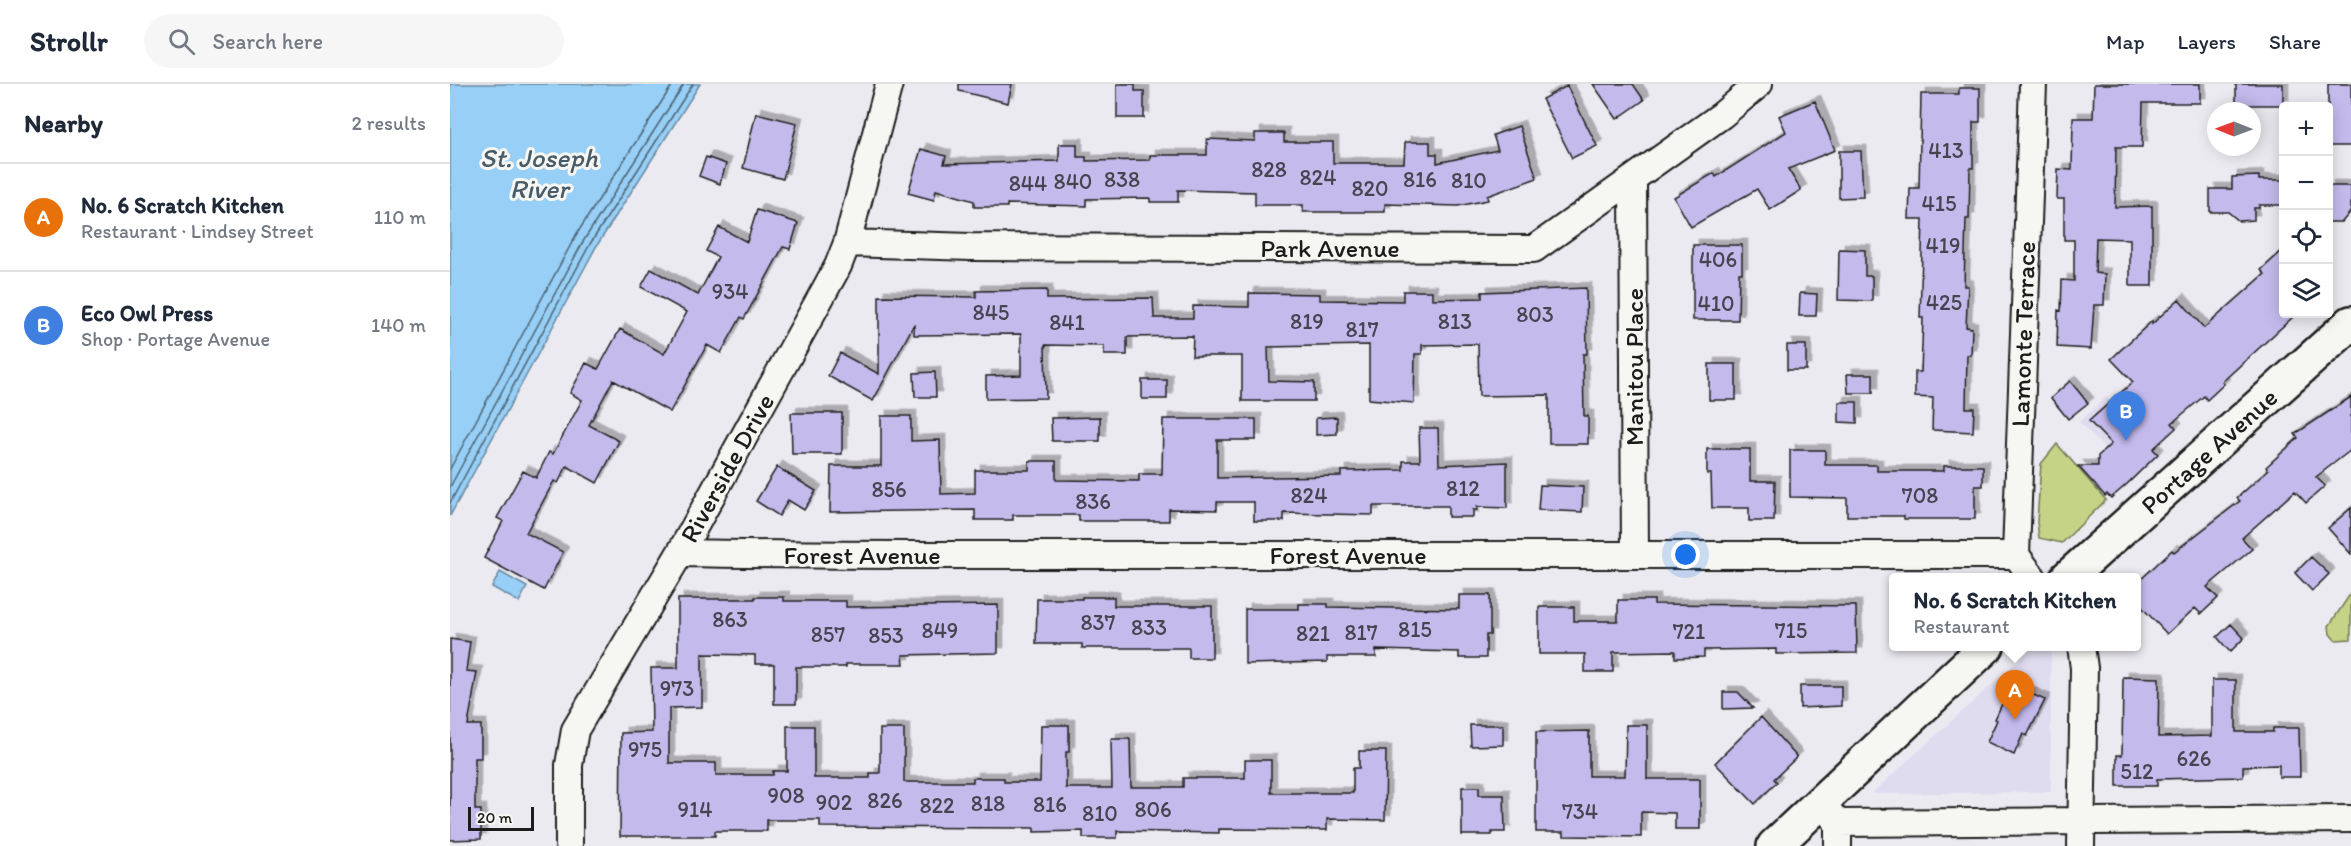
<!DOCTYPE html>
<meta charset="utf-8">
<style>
body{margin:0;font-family:Itim,sans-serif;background:#f6f6f7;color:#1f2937}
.controls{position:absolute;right:18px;top:18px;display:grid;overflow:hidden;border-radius:6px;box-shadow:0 3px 15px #0003}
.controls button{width:54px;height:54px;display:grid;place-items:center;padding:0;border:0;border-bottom:2px solid #e0e1e3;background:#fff;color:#1f2937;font:30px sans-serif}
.compass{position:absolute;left:1757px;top:18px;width:54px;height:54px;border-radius:50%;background:#fff;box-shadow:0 3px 15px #0003;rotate:271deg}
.scale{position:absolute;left:18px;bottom:15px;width:66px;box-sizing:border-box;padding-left:6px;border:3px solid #1c1c1c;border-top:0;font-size:16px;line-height:21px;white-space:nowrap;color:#1c1c1c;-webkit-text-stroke:4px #f6f6f2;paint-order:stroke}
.you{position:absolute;left:1236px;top:471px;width:21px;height:21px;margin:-15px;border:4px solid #fff;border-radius:50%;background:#1a73e8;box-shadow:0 0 0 9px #1a73e833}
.badge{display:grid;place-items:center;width:39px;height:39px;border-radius:50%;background:#1f6fb2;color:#fff;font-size:20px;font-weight:700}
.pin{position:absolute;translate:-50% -50px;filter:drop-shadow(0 2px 3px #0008)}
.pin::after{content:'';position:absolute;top:32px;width:21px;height:18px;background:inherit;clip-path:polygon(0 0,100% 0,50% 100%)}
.popup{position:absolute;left:1439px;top:489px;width:252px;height:78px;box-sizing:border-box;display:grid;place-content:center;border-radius:6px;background:#fff;filter:drop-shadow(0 2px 4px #0005);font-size:20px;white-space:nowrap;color:#747a83}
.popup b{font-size:22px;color:#1f2937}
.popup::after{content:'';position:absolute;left:50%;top:100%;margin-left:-12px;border:12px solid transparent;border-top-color:#fff}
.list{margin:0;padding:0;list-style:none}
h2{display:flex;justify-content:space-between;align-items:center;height:78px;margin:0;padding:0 24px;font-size:26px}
h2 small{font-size:20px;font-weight:400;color:#747a83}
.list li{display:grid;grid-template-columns:39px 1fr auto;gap:18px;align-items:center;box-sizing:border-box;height:108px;padding:0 24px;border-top:2px solid #e0e1e3}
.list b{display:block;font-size:22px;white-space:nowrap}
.list p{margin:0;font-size:20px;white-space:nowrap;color:#747a83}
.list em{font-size:20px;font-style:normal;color:#747a83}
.icon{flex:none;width:33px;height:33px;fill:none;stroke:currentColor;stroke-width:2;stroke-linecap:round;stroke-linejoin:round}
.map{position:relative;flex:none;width:1901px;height:762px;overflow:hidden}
header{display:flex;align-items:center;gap:36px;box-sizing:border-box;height:84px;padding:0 30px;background:#fff;border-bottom:2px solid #e0e1e3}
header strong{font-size:28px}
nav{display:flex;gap:33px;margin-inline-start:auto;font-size:21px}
.search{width:420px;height:54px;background:#f6f6f7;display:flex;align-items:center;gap:15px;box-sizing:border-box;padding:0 21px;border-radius:33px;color:#747a83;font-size:22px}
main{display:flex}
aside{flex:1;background:#fff}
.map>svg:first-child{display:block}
.built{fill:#e0dcf0}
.green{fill:#c5d387;stroke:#707852;stroke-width:1.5}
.water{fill:#97cff6;stroke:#66879f;stroke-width:1.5}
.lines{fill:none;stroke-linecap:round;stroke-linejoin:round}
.shore{stroke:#4d6473;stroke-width:1.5}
.building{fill:#c4baec;stroke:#1c1c1c;stroke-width:1.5;filter:url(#shadow)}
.minor-casing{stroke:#1c1c1c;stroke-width:30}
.secondary-casing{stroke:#1c1c1c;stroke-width:38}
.minor{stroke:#f6f6f2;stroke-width:26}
.secondary{stroke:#f6f6f2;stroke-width:33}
.labels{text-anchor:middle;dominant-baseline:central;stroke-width:6;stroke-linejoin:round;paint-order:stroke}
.number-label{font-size:22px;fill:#464450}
.street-label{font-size:26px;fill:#1c1c1c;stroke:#f6f6f2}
.water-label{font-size:27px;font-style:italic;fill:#475b68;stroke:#f6f6f2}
</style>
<header>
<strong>Strollr</strong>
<div class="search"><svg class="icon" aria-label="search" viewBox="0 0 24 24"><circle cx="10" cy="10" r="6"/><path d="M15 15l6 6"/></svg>Search here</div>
<nav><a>Map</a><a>Layers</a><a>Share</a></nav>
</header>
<main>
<aside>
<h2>Nearby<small>2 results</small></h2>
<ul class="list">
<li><span class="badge" style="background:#e8710a">A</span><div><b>No. 6 Scratch Kitchen</b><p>Restaurant · Lindsey Street</p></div><em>110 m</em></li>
<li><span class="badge" style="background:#3f7fe0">B</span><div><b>Eco Owl Press</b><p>Shop · Portage Avenue</p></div><em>140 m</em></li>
</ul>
</aside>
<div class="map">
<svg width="1901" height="762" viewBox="0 0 1901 762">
<defs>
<filter id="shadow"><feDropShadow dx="5.5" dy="-5.5" stdDeviation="0" flood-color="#0004"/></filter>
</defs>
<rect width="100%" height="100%" fill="#eceaf1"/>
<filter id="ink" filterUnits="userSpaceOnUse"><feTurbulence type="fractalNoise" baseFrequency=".0167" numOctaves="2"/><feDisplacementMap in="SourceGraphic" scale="12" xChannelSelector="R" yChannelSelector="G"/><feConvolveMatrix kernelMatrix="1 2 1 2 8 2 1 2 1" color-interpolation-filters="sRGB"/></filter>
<g filter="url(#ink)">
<!-- built -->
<path class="built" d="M1656,313l54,58 -27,23 -54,-56z
M1583,563h18v145l-180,2z"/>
<!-- green -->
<path class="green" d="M1607,360l49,56 -44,43 -23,-5 -2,-16 4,-58z
M1901,509v46l-16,1 -5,-6 -1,-8z"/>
<!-- water -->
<path class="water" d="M0,0h250l-104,163 -146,269z
M50,488l27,15 -8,15 -27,-15z"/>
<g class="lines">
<!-- shore -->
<path class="shore" d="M0,385l126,-234 97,-151
M0,403l134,-247 100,-156
M0,419l140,-259 103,-160"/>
</g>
<!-- building -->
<path class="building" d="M509,0h53l-4,19 -49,-12z
M667,0h18v7h9v27h-27z
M1143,0h40l11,16 -27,19z
M1644,0h106v19h-57l-1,44h-26l-1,60 37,-1v80h-22v-47l-34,-1 -1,35 10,1 -1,31h-10l-3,44 -34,-2 1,-37 3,1 1,-31 12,1v-41h-10v-41h-7l1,-30 14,1 1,-52h20z
M1786,0h47v21h-47z
M1878,0h23v62h-23z
M1117,2l30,60 -25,12 -30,-59z
M1509,4h21v34h-7v46h-3l-1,51h-3l-2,67h4l-2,41 6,1 -1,27h-4l-1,53h8l-1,24 -41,-2 1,-32 -18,-1v-25h6l2,-54h-3l3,-99h-14l1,-31h9l2,-94h38z
M1365,17l20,49 -47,19 13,21 -31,20 -13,-21 -66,38 -17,-30 40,-24 2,4 70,-45 -7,-16z
M306,29l41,10 -14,56 -40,-11z
M1069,42l18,52 -50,18 1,4 -30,6 -73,-2v8h-82v-7h-48v-13l-77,-2v12h-28v-4l-64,1v7l-79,-2v3h-33v-6l-38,-11 -2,10 -26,-7 13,-44 25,7 -2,8 115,-3v-17h18v13h9v4l64,-1v-5h57v-16l48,2v-8h29v9h49v21h71l1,-21h25v12h7v9l61,-13 -5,-15z
M1389,67h22l2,46 -24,1z
M256,73l20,7 -6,20 -21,-8z
M1809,92v4h24v25h-24v3h-5v12l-15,1 -11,-9h-18v-23h22v-12z
M1878,102h23v25l-9,11h-14z
M307,126l41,13 -8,26 -7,-2 -39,72 -3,-2 -20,36 -14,-8 -37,67 -57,-32 -24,45 30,16 -22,42 -30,-17 -9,17 -4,-2 -28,52 37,19 -19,38 -60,-32 19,-37 -6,-3 26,-47 13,7 13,-26 4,2 29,-54 -12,-7 16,-30 12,6 22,-40 44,25 23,-42 -46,-25 10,-18 47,26 20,-38 -12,-6 13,-24 28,15z
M1243,161h49v28h-3l-1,47h-45z
M1389,165l26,1v26h7v25l-34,-1z
M1833,166v64h7l3,3 -71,65 2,2 -17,16 -3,-4 -32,27 4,5 -23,21 5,5 -32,31 -15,13 -4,-4 -2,2 -27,-30h20v-10l13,-12 -22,-23 44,-39 -22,-23 41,-38v3l27,-25 25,29 61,-54 -4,-4z
M1136,204l1,66h-4l1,62h4v28h-39v-49l-70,1 -1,-52 -56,1v9h-7l-1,49 -45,-4v-54l-101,2 1,34 45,1v19h-72v-45h-50l1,-20 -66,1v18h-23v-9l-59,-1 1,53 -60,1v-23l35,-1v-41l-107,1v-11l-41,77 -45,-25 12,-23 39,21v-78l97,1v-6l71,-1v9l106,-1 1,20h39v-12l56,1v-14l71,1v6l83,1v-10h29v8l50,-1v-6z
M1350,209l17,1 -1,22h-17z
M1337,261h19v25h-19z
M1259,280h27v36h-27z
M485,288l1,25h-21l-1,-24z
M1397,290h26v19h-25z
M692,296h25v19h-25z
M1620,297l18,22 -20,16 -17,-21z
M1901,313v53l-35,27 9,9 -19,17 -11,-12 -53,47 10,11 -45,38 11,11 -17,16 -6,-6 -28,26 -31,-33v-17l36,-34 2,2 66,-51 -3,-3 31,-28 -2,-3 32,-29 -3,-4z
M1389,318h18v21l-18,-1z
M341,329h51v41h-50z
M431,332h30v25l29,-1 1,54 34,-1v-23h54v-9h27v19l83,1v-7h23l1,-55h93v21h-39v38l124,-2v-5l62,-1v-9h17l-1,-33h19l1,37 68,-3v46l-30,-1v3h-4v7h-25v-11h-75v9l-89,-2v8h-30v-19h-37v8l-48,-1v12h-90v-6h-66v5h-38v-10l-145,2 1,-46h50z
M650,333v24h-48l-1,-23z
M887,333v17l-21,1v-17z
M1257,365h43v32h25l-1,40h-25v-13h-37l-1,-34h-4z
M1340,366h35v15h52v6h67v-5h39v20h-8v33h-71v-3h-57v-18l-57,-1z
M327,383l39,24 -12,19 -16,-10 -9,16 -23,-15z
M1090,401l43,2 -1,25 -44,-2z
M1901,424v46l-23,-26z
M1861,473l18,17 -17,17 -17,-18z
M1009,511h31v40h-4v23h-27v-6l-83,-2v7h-49v5l-82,2v-55h54v-5h29v3l131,2z
M305,513h29v4h62v6l152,-2v48l-95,2 1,9h-58v3h-50v37h-22v-40h-19v-9l-53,-1v53l-33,1v55h47v12h57v-4h14v-45h27v52h56v-5h10v-44h24v53h69v-4h31v4h36l1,-57h28v27h-3v36h46l-1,-49h19l1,48h52v-9h62v-18h26v33h82v-25h6v-17h27l-1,69 -58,-1v11l-108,-1v4l-102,-2v7h-34v-7l-49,1v-4l-214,-1v-7h-53v11h-52v5h-95l1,-103 31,-1 -1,-64h27v-69h77z
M632,513h32v9h98v52h-23v-10h-107v-4h-46l1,-45h45z
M1168,516h36v4l202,2 1,47 -81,1v-5l-72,1v7l-29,1v-7l-62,1v20h-28v-18h-46v-47h35v14h44z
M1781,540l13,14 -14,14 -13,-15z
M0,555l20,3 -4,29 11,1 -9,53h13v33h-6v52h6v29l-31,1z
M1673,593l36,1 -1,59 54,-1v-56h24v52h37v-4h26l1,49h-21v-12l-36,1v11l-86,2v7h-40v-31h5z
M1561,601l34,15 -18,36 -4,-2 -9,21 -27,-13 10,-22 -2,-1z
M1350,602h41v20l-41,2z
M1273,608h15l15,16 -30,1z
M1311,633l36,40 -23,22 3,3 -22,22 -40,-41z
M1020,641h33v20l-32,1z
M1176,641h21v54h53v50h-25v-16l-34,-1v25l-77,-1v-4h-28v-100l53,-1v45h36z
M1012,703h17v8h25l1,37h-13v3h-30z"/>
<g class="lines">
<!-- minor casing -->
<g class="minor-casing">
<path id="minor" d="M1583,0l-17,471 17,23
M1183,96l2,375
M397,159l124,4 563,2 188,-134 37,-31
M230,469c165,3 331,2 497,2 279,-1 559,-1 839,0
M1370,717l18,22 513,-4
M119,762v-81l6,-35 105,-177 158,-287 9,-23 42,-159
M1388,762v-23
M1631,762l3,-178 -3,-22"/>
</g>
<!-- secondary casing -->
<g class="secondary-casing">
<path id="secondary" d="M1617,494l284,-255
M1324,762l213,-200"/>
</g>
<!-- minor -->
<use href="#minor" class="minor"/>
<!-- secondary -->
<use href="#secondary" class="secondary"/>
</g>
</g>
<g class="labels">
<!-- number labels -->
<g class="number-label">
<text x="1496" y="66">413</text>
<text x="819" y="85">828</text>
<text x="868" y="93">824</text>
<text x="672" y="95">838</text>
<text x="970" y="95">816</text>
<text x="1019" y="96">810</text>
<text x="623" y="97">840</text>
<text x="578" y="99">844</text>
<text x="920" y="104">820</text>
<text x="1489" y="119">415</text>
<text x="1493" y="161">419</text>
<text x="1268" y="175">406</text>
<text x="280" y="207">934</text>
<text x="1494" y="218">425</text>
<text x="1266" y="219">410</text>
<text x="541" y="228">845</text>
<text x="1085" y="230">803</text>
<text x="857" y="237">819</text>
<text x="1005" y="237">813</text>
<text x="617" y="238">841</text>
<text x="912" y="245">817</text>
<text x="1013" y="404">812</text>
<text x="439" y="405">856</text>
<text x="859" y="411">824</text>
<text x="1470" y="411">708</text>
<text x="643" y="417">836</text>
<text x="280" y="535">863</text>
<text x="648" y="538">837</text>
<text x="699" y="543">833</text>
<text x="965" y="545">815</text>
<text x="490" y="546">849</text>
<text x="1341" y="546">715</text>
<text x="1239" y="547">721</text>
<text x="911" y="548">817</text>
<text x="863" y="549">821</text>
<text x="378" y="550">857</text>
<text x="436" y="551">853</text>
<text x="227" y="604">973</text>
<text x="195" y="665">975</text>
<text x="1744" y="674">626</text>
<text x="1687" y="687">512</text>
<text x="336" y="711">908</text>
<text x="435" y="716">826</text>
<text x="384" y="718">902</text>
<text x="538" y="719">818</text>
<text x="600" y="720">816</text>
<text x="487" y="721">822</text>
<text x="245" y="725">914</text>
<text x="703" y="725">806</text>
<text x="1130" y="727">734</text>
<text x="650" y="729">810</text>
</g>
<!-- street labels -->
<g class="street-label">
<text x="880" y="164">Park Avenue</text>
<text transform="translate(1573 250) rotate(-88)">Lamonte Terrace</text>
<text transform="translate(1184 283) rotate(-90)">Manitou Place</text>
<text transform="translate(1759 367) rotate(-42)">Portage Avenue</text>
<text transform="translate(277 384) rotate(-61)">Riverside Drive</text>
<text x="412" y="471">Forest Avenue</text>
<text x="898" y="471">Forest Avenue</text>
</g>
<!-- water labels -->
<g class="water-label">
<text x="89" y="73">St. Joseph<tspan x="89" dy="31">River</tspan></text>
</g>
</g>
</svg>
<div class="controls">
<button>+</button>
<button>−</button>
<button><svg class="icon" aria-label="locate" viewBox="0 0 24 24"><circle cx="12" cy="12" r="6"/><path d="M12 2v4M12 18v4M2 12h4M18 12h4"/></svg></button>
<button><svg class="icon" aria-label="layers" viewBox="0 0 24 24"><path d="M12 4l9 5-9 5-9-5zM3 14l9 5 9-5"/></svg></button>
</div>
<svg class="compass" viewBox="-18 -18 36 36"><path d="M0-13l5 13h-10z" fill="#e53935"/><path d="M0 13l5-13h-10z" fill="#747a83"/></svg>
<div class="scale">20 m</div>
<div class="you"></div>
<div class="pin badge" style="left:1565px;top:636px;background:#e8710a">A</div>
<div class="popup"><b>No. 6 Scratch Kitchen</b>Restaurant</div>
<div class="pin badge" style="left:1676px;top:357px;background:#3f7fe0">B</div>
</div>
</main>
